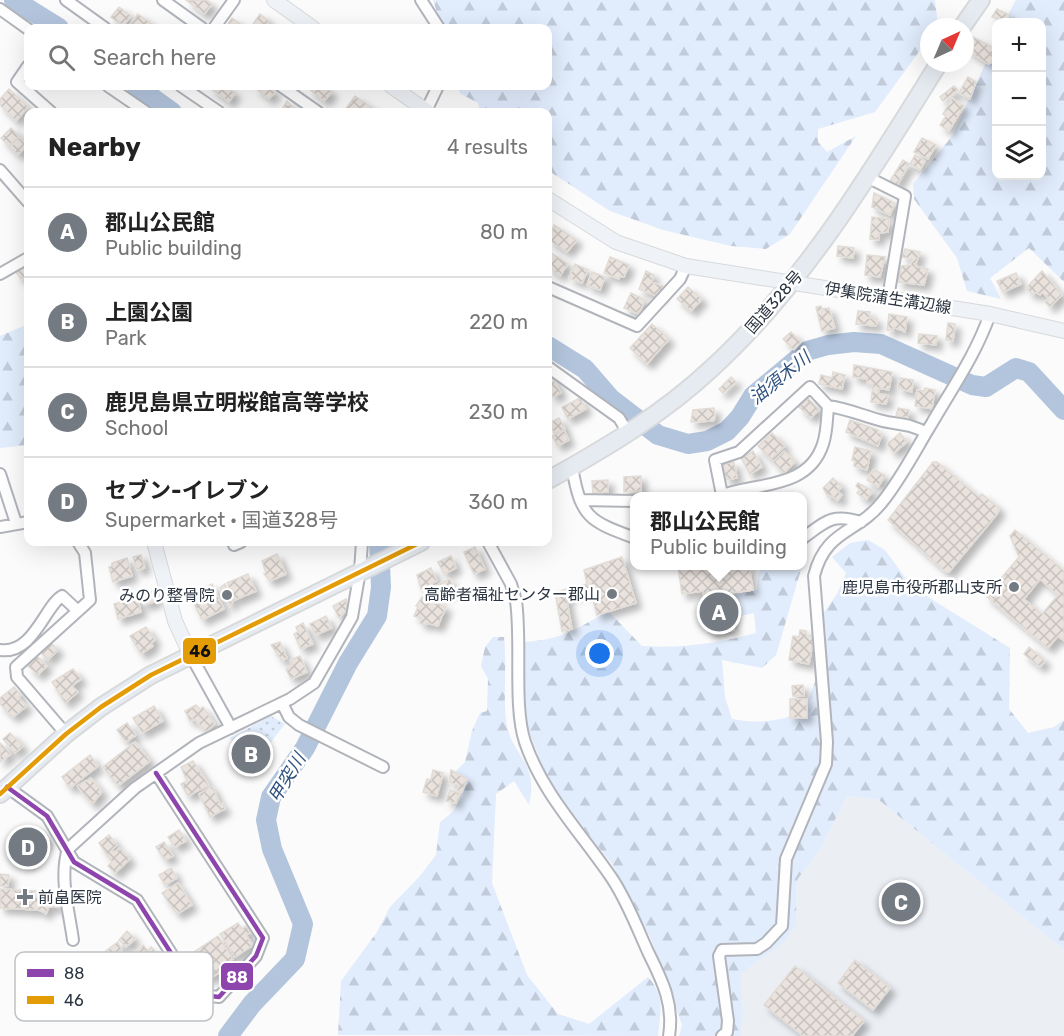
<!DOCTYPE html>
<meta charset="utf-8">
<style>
body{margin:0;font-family:Rubik,"Noto Sans JP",sans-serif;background:#f2f2f2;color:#222}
.controls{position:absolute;right:18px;top:18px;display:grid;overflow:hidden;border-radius:12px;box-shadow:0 6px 24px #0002}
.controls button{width:54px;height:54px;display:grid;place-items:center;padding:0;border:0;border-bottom:2px solid #e0e0e0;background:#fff;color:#222;font:30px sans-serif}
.compass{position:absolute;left:920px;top:18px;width:54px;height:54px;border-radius:50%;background:#fff;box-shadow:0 6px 24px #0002;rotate:44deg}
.you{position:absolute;left:600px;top:654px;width:21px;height:21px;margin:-15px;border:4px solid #fff;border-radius:50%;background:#1a73e8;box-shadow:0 0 0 9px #1a73e833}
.badge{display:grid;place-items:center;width:39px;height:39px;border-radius:50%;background:#747a82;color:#fff;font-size:20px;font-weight:700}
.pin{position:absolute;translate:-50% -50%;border:3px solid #fff;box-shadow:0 2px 6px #0006}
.popup{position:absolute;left:630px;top:492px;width:177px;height:78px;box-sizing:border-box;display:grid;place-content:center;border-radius:12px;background:#fff;filter:drop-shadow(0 2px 4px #0005);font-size:20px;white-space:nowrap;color:#767676}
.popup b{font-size:22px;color:#222}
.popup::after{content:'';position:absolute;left:50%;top:100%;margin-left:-12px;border:12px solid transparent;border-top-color:#fff}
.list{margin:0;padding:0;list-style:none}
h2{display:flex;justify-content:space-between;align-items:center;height:78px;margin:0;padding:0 24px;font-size:26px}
h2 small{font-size:20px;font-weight:400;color:#767676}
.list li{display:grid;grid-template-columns:39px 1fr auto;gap:18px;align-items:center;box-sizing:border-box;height:90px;padding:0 24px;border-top:2px solid #e0e0e0}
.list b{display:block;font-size:22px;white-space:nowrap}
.list p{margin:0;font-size:20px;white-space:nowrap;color:#767676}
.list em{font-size:20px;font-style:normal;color:#767676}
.icon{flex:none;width:33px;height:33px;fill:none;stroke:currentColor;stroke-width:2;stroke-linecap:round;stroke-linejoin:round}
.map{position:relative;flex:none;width:1064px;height:1036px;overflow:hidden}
.search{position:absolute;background:#fff;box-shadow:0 6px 24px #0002;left:24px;top:24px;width:528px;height:66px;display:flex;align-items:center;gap:15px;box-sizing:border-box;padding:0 21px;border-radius:12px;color:#767676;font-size:22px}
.panel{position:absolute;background:#fff;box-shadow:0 6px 24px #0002;left:24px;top:108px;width:528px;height:438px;border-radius:12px}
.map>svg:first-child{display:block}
.built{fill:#ebeef3}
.forest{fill:url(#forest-firs)}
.park{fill:url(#park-dots)}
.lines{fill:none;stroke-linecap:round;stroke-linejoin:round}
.river{stroke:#b3c5dd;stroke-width:20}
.building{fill:url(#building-cross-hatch);stroke:#e2dcd7;stroke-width:1.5;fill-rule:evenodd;filter:url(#shadow)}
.minor-casing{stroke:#b1b5bb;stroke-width:14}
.major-casing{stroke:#d7d9db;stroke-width:16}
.highway-casing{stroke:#d7d9db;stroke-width:20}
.minor{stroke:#fefefe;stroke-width:10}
.major{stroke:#eff2f7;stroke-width:14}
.highway{stroke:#e6ebf2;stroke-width:16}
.bus-1-casing{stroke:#fff;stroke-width:9}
.bus-2-casing{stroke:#fff;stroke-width:9}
.bus-1{stroke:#8e44ad;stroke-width:4.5}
.bus-2{stroke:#e39b06;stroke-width:4.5}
.poi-dot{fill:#747a82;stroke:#fff;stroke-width:2}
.labels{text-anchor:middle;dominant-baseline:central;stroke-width:5;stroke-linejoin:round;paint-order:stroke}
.street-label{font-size:16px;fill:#2b3541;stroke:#fff}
.poi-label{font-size:16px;fill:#2b3541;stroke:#fff;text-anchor:end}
.water-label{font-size:18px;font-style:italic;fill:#2f5381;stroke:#fff}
.key{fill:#fff;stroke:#bfc2c6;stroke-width:1.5}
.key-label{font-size:16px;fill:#2b3541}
.line-badge{stroke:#fff;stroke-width:2}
.badge-label{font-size:16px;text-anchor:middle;font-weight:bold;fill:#fff}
.pale-badge-label{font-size:16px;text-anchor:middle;font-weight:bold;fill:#111}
</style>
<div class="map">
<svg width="1064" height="1036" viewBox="0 0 1064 1036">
<defs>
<pattern id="forest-firs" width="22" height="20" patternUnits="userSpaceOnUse" patternTransform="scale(1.5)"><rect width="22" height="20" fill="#e1ecfc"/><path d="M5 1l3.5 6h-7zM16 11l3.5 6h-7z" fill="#c1cbd9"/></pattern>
<pattern id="park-dots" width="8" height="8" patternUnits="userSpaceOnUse" patternTransform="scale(1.5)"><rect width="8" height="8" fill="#e1ecfc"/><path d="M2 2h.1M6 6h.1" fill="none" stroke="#c1cbd9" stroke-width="1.8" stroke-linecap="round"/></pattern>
<pattern id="building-cross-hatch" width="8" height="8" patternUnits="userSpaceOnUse" patternTransform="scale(1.5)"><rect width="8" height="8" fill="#e9e2dd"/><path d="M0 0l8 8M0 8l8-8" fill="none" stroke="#c8c2bf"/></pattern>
<filter id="shadow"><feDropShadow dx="5.5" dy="5.5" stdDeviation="3" flood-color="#0004"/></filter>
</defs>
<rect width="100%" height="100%" fill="#fbfbfb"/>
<!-- built -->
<path class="built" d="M847,796l32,4 185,150v86h-323l2,-22 -2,-41 55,-49 1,-44 23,-31z"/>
<!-- forest -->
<path class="forest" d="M433,0h502l3,25 -9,2v11l-54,74 -57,17v13l9,10 29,-16 -66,98 -24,15 -35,-3 -68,-16 -53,-19 -58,-38 -4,-4v-57h-68l-2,-9 -17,-9 -5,-8h92v-58h-106z
M1016,0h48v282l-35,-34 -39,30 11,21 -34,-8 -10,-33 -43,-59 -1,-15 40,-49 43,-95v136h46v-154h-38z
M28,324v121l-28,3v-112z
M868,540l17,10 27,37 98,61 -1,61 19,24 26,-6 10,-7v230l-185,-150 -32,-4 -27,53 -23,31 -1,44 -13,19 -42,30 2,41 -2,22h-62l3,-11 -31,-86 -39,-75 -58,-72 -12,-27 -15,-39 -5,-84c37,-1 55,-13 86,-31l34,35c39,3 76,-3 114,-13l-2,-20 -19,4 -3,-22 25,-5 1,-15 4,-9h40l-26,89 -14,13 -40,-8 3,37 7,22c26,5 47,3 72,-8l19,-50 -3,-43 17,-24 9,-21 -14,-16 18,-14z
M493,637h11c3,28 -1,56 2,84 5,36 33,39 23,84l-15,-24 -18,13 -4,89 35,92 31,39 31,10 59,-47c18,20 12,35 10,59l-320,-1 3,-54 36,-49 13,-25 29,-30 17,-22 4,-33c15,-10 20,-18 24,-36l-9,-14 10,-10 7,-31 8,-18 7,-2 1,-32 -7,-13 4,-19z"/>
<!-- park -->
<path class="park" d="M271,716l14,8 -35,45 -20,-31z"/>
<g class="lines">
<!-- river -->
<path class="river" d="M14,0l45,28
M136,86l36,26
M548,346l37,23 26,30 47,36 30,9 19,-3 20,-10 13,-14 13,-21 54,-45 21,-6 26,-3 27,2 91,41 14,2 30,-19 13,4 35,38
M228,1036l24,-32 43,-45 8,-35 -31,-75 -6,-29 5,-23 34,-49 43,-85 29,-47 4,-29 -2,-45"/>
</g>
<!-- building -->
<path class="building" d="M186,0h21l5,4 -8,10z
M119,7l12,9 -8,10 -12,-9z
M997,9l12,6 -4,7 -13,-5z
M138,14l19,14h-30z
M260,14l9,7 -5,7 -11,-4z
M232,18l11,8 -2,2h-16z
M973,37l23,12 -5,14 -3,1 -21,-14z
M968,77l8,5 -6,17 -11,-6z
M212,86h13l10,7 -6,9 -19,-14z
M257,86h10l8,6 -6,7 -14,-11z
M312,86h12l8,6 -8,9 -15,-12z
M954,86l4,4 -15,11 -3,-4z
M9,89l19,18 -12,14 -16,-16v-6z
M355,96l23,16h-29l-4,-2z
M952,98l12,8 -15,25 -9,-6 6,-9 -3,-2z
M287,101l7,7 -4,4h-10z
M11,128l8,8 -10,10 -8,-8z
M19,137l8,8 -9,10 -8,-8z
M922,138l14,7 -8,14 -14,-7z
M915,155l10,6 -5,9 -10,-6z
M903,160l6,4 -12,21 -7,-4z
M874,193l21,10 -5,12 -18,-8z
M872,217l17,2 -1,13 -9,1v7l-9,-1z
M554,225l23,15 -10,12 -18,-12z
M838,246l16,2 -1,10 -16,-2z
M905,249l15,3 -5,14 13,3 -4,16 -26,-3 3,-16 10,-1 1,-6 -10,-2z
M550,252l18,12 -8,12 -12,-9z
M867,255l18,2 -5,20 -15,-2z
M610,257l19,8 -5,12 -4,-1 -1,3 -15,-6z
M575,264l13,6 -6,13 -13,-5z
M27,266l1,9 -7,4 -5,-7z
M646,271l8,4 -3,7 12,4 -4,11 -20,-8z
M1042,271l20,24 -12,12 -5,-5 4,-3 -7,-7 -2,3 -4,-3 -3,3 -7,-7z
M592,272l13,5 -5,13 -13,-5z
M1016,273l5,11 -18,8 -6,-11z
M688,287l14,12 -11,12 -14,-12z
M631,293l14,7 -6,14 -15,-6z
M821,306l1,3 7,-1 6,20 -13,3 -6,-24z
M858,311l12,1 -1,6 8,1 -1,7 -20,-2z
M889,314l18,3 -2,15 -12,-5v4l-6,-1z
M948,323l7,1 -2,17 -7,-1z
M652,324l17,15 -22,25 -17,-16z
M791,332l10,10 -7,8 -11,-11z
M919,334l18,2 -1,9 -18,-2z
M854,365l38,7 -3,18 -10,-2 -1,6 10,1 -2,9 -15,-2 2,-17 -6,-1v-5l-14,-2z
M833,372l12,3 -3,14 -23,-5 2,-9 11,3z
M552,376l9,17 -8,4 -5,-11v-7z
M731,377l5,5 -13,11 -4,-4z
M900,378l13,2 -1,12 -14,-4z
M925,388l10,2 -3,19 -17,-3 2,-16 7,1z
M580,398l6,11 -18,10 -6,-12z
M808,398l11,12 -8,8 -12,-11z
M714,408l1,11 -2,2 -22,1 2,-12z
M898,408l11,2 -1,8 -12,-2z
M559,418l6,11 -10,5 -6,-11z
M850,420l28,10 -1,3 5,1 -4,12 -32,-14z
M564,430l5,10 -11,6 -6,-10z
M772,433l13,13 -14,13 -13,-13z
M900,433l7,9 -13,11 -7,-9z
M855,447l16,4 -4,19 -13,-4 1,-5 -3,-1z
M753,451l9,16 -12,7 -9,-16z
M784,451l11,11 -11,11 -11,-11z
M734,462l3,16 -11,2 -3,-16z
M933,462h4l42,35 3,-3 17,14 -1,5 -49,59h-3l-58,-52z
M874,469l11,7 -7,11 -11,-7z
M641,476v15l-17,1v-15z
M833,478l9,9 -5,4 5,4 -5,6 -5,-6 -3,3 -6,-10z
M608,480v12l-15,1 -1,-12z
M858,483l15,8 -7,9 -9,-7 3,-3 -4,-4z
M1015,530l49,41v70l-6,-5 -10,12 -62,-52 33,-39 -9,-21zM1040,579l18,16 -16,19 -18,-15z
M475,547l10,22 -11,5 -10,-22z
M277,554l9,20 -16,7 -6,-7 2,-1 -4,-12z
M141,555l4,13 -8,2 -4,-13z
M451,556l5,12 -12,6 -6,-12z
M622,557l14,46 -39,12 -7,-25 -24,6 6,33 -10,2 -7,-39 32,-8 -3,-14z
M127,558l5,18 -19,6 -4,-15 3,-1v-3z
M749,566l4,24 -24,3 5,37 -25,3 -6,-42 -21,3 -4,-27z
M431,568l6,13 -16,8 -4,-14z
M248,574l8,17 -21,9 -8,-17z
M450,579l4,10 -17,8 -5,-10z
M212,584l12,25 -22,11 -12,-25z
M225,584l8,18 -3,4 -10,-18z
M154,591l3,10 -13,4 -3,-10z
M137,597l4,15 -23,7 -4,-15z
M422,597l24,10 -8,19 -12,-3 -1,2 -5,-2 2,-4 -8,-3 4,-9 -2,-1z
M346,599l1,11 -8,8 -6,-12z
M326,616l6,12 -16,7 -6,-11z
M303,623l10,21 -12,5 -7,-15 4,-2 -2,-5z
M146,627l9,13 -4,3 2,3 -12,8 -11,-18z
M800,630l6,1v4l8,2 -5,27 -20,-4 4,-24 6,1z
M50,642l8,8 -10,10 -8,-8z
M280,642l7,16 -5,3 -11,-16z
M1029,647l16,14 -5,6 -16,-13z
M37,656l10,10 -9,9 -10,-9z
M300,656l7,16 -16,7 -5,-10 7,-4 -3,-5z
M73,669l8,10 -9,7 6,6 -13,11 -13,-21z
M803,685l1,11h-11l-1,-10z
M14,687l7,8 -3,2 9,9 -14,11 -13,-13v-6z
M790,699h17v19h-17z
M196,705l4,4 3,-2 12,17 -9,8 -12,-13 -4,2 -5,-10z
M154,706l9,15 -21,12 -9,-15z
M127,723l9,12 -10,7 -9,-12z
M10,733l13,13 -8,7 -12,-14z
M135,742l15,19 -32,25 -15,-19z
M0,743l11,11 -11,8z
M90,755l8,11 -28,22 -8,-11z
M193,761l16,24 -21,11 -7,-12 6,-3 -6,-14z
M433,770l10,3 -6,23 -14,-4 4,-13 4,1z
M451,770l16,9 -5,13 -5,-2 2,-4 -10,-4z
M91,778l11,14 -10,12 -15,-18z
M212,786l8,18 2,-1 3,6 -15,8 -11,-23z
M450,790l9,3 -3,10 -10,-2z
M37,828l12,11 -23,24 -12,-11z
M179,830l7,11 -11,6 -7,-10z
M109,835l8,10 -5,5 2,2 6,-4 10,11 -15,14 -7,-7 4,-4 -13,-19z
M164,842l9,14 -8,4 -9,-13z
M171,868l6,10 -12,7 -6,-10z
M0,874l9,1 -1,11h-8z
M178,883l14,22 -15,9 -15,-21z
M0,889l51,3 -1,10h10v5h-11l-3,7 -7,-4 -39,-2z
M238,923l4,6 4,-3 5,6 -5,3 7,10 -18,12 -15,-23z
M127,931l8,8 -9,8 -7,-7z
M218,936l15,23 -10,6 2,4 -17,11 -4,-7 -3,2 -10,-15 3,-2 -3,-4z
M118,942l5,11 -10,4 2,4 -6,3 -6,-11z
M143,945l5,6 3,-4 8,8 -3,4 4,3 -13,14 -18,-17z
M855,960l35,28 -17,22 -35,-27z
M795,966l69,55 -12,15h-49l-39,-31z"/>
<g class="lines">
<!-- minor casing -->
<g class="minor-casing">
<path id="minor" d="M66,0l39,28
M163,0l39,28
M421,0l18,28
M0,9l28,20
M214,28l20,-28
M28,66l-11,16 34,30
M108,86l38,26
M181,86l38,26
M281,86l37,26
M426,111l12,-25
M0,170l28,32
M867,177l38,19 -17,102
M0,274l28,-16
M548,287l89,39 43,-47 6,-13
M548,367l71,51 9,15
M572,467c9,51 17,54 63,71
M0,474l16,49
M722,495l-7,-35 24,-8 71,-65 18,19
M720,496c36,-14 88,-6 103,-52 4,-12 4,-26 5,-38 20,3 33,9 51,14 17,5 32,3 47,13
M580,500l55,1
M0,527l28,-5
M803,538c23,-17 29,-25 58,-16
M233,542l1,3 7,-3
M488,542l23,42 5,17c6,42 -3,105 9,141 18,53 58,93 88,138 15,23 25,50 36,74 14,28 25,51 20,82
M0,650c33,5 45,-44 62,-54l16,15
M190,654l41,74
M282,703l7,14 10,8 84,42
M66,734l-49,-57 -1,-10 74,-67 -5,-47 -7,-11
M7,787l40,29 27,46 63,38 41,64 32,32 9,1 37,-41 7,-18 -107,-165
M73,940c-4,-29 -14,-63 -5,-91l67,-61 64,-45 91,-44 24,-16 38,-66 8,-46 2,-29
M722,1036l5,-4 1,-11 -9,-65 3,-6 35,-1 9,-6 16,-17 4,-67 40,-95 1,-22 -13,-166c12,-48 44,-42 69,-75 19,-24 33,-52 49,-78 21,-36 44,-69 58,-109"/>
</g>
<!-- major casing -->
<g class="major-casing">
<path id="major" d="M274,0l39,28
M391,86l37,26
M548,199l68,43 70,24 304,48 74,17
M154,542l21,79 15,33"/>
</g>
<!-- highway casing -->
<g class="highway-casing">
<path id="highway" d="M962,27l19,-27
M548,480c58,-32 115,-66 164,-112 94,-86 160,-198 227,-305
M0,794l66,-60 35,-27 50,-32 270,-133"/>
</g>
<!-- minor -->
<use href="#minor" class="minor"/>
<!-- major -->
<use href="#major" class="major"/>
<!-- highway -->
<use href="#highway" class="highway"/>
<!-- bus-1 casing -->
<g class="bus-1-casing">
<path id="bus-1" d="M7,787l40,29 27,46 63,38 41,64 32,32 9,1 37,-41 7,-18 -107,-165"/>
</g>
<!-- bus-2 casing -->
<g class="bus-2-casing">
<path id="bus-2" d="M0,794l66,-60 35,-27 50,-32 270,-133"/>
</g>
<!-- bus-1 -->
<use href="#bus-1" class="bus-1"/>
<!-- bus-2 -->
<use href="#bus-2" class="bus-2"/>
</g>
<!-- markers -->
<g class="poi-dot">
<circle cx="1014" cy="587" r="6"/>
<circle cx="612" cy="594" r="6"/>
<circle cx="227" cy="595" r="6"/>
<path d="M22 888h6v6h6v6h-6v6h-6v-6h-6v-6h6z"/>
</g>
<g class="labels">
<!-- street labels -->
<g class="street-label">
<text transform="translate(888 298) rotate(9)">伊集院蒲生溝辺線</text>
<text transform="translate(774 302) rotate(-49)">国道328号</text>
</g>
<!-- poi labels -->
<g class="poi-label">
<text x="1002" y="587">鹿児島市役所郡山支所</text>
<text x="600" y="594">高齢者福祉センター郡山</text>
<text x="215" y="595">みのり整骨院</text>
<text x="38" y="897" text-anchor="start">前畠医院</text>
</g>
<!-- water labels -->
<g class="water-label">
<text transform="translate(780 378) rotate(-39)">油須木川</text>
<text transform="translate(287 778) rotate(-59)">甲突川</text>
</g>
</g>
<!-- legend -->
<rect x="15" y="952" width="198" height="69" rx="9" class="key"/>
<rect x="27" y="969" width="27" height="8" fill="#8e44ad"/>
<rect x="27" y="996" width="27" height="8" fill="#e39b06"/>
<g class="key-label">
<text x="64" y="979">88</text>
<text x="64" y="1006">46</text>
</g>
<g class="line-badge">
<rect x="182" y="637" width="35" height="28" rx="6" fill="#e39b06"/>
<rect x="220" y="962" width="34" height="29" rx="6" fill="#8e44ad"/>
</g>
<g class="badge-label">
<text x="237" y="983">88</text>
</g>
<g class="pale-badge-label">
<text x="200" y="657">46</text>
</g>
</svg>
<div class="controls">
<button>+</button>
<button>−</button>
<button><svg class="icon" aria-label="layers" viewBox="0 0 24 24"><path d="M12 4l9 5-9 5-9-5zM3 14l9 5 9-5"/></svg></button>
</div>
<svg class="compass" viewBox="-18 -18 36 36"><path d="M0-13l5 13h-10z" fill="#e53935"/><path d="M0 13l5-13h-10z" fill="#767676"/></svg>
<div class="you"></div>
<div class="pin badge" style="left:719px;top:612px">A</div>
<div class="popup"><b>郡山公民館</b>Public building</div>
<div class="pin badge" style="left:251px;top:754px">B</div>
<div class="pin badge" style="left:901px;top:902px">C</div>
<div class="pin badge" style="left:28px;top:847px">D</div>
<div class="search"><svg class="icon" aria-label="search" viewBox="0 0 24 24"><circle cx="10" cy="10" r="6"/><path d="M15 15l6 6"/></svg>Search here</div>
<section class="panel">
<h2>Nearby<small>4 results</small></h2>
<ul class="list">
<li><span class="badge">A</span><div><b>郡山公民館</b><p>Public building</p></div><em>80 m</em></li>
<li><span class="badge">B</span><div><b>上園公園</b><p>Park</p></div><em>220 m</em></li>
<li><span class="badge">C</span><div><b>鹿児島県立明桜館高等学校</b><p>School</p></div><em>230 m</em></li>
<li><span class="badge">D</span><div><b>セブン-イレブン</b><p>Supermarket · 国道328号</p></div><em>360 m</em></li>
</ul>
</section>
</div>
